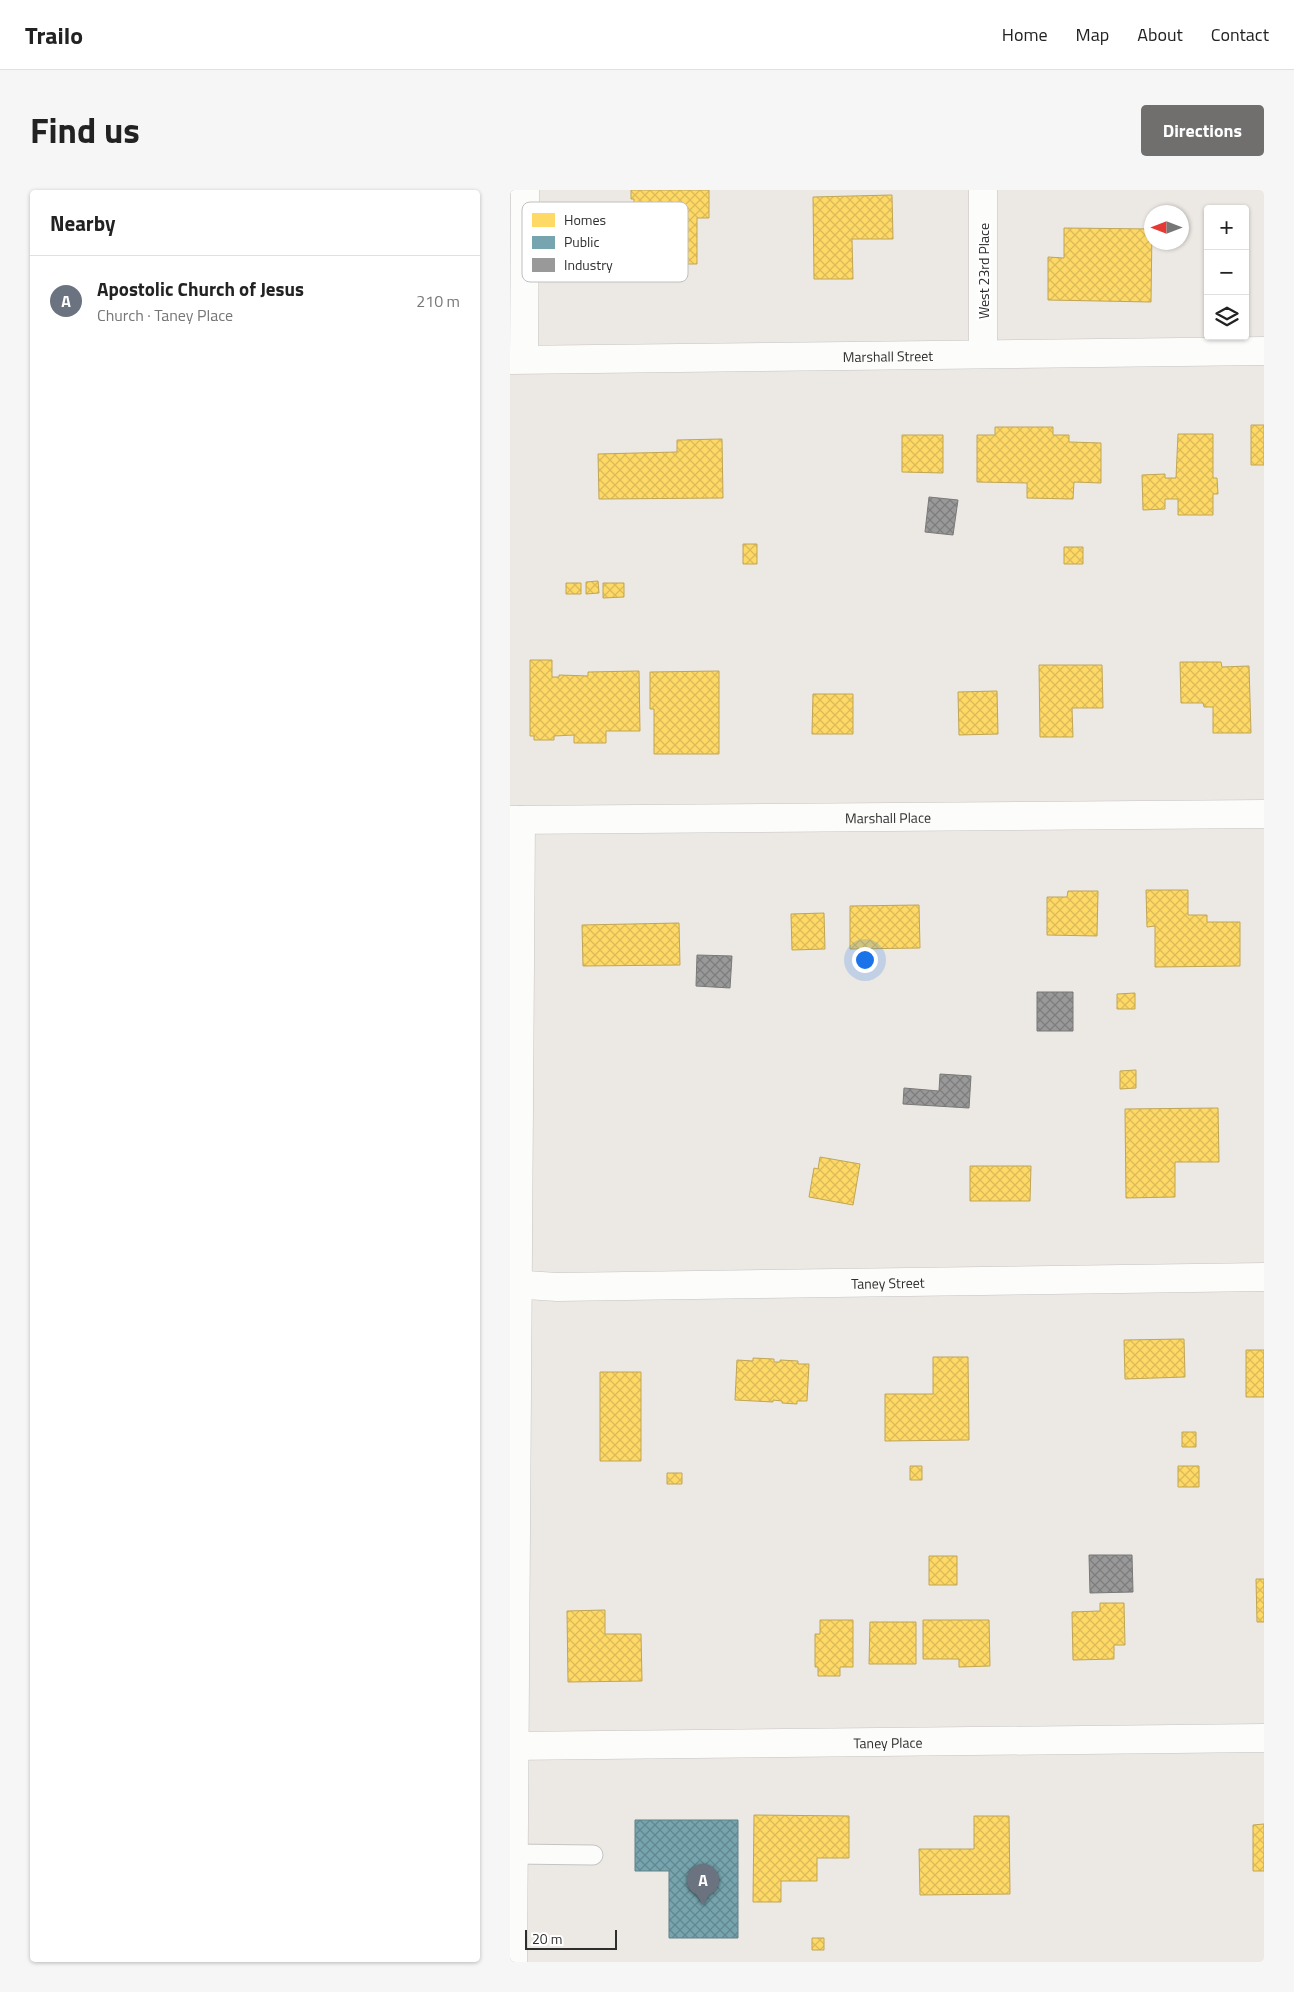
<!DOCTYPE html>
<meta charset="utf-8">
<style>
body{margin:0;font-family:"Titillium Web",sans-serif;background:#f6f6f6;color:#222}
.controls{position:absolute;right:15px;top:15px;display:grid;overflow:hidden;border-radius:5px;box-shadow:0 1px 4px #0004}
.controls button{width:45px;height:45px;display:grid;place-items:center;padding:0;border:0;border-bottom:1px solid #e0e0e0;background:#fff;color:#222;font:25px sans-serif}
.compass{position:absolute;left:634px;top:15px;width:45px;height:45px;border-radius:50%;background:#fff;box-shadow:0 1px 4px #0004;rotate:270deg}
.scale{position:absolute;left:15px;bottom:12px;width:92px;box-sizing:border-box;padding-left:5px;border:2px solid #2e2e2e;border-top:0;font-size:14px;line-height:18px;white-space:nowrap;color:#2e2e2e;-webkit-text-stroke:4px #fff;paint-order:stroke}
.you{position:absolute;left:354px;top:769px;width:18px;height:18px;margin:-12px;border:4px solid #fff;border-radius:50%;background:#1a73e8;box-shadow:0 0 0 8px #1a73e833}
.badge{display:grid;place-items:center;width:32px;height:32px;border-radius:50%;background:#706f6e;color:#fff;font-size:16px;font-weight:700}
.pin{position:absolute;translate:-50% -41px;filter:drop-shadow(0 1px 2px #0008)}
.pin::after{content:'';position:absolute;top:26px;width:18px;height:15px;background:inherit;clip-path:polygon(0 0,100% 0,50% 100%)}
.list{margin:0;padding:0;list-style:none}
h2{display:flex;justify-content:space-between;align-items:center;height:65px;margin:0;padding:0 20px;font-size:21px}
h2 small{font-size:16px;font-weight:400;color:#767676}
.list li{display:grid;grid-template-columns:32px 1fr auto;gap:15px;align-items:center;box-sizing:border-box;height:90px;padding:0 20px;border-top:1px solid #e0e0e0}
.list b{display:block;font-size:19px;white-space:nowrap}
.list p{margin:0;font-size:16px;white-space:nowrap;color:#767676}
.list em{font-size:16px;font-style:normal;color:#767676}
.icon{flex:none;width:28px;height:28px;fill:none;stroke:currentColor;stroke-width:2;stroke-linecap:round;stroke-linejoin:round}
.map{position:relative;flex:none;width:754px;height:1772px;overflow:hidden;border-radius:5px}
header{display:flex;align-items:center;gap:30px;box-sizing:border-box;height:70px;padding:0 25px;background:#fff;border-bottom:1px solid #e0e0e0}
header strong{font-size:24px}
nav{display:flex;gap:28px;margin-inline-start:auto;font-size:18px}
.intro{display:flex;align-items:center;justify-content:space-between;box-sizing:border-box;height:120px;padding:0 30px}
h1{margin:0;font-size:35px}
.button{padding:12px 22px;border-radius:5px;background:#706f6e;color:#fff;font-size:18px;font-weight:700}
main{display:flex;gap:30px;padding:0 30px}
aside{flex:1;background:#fff;border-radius:5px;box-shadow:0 1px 4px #0004}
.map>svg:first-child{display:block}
.homes{fill:url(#homes-cross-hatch);stroke:#c0a655}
.public{fill:url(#public-cross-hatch);stroke:#608188}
.industry{fill:url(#industry-cross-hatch);stroke:#797979}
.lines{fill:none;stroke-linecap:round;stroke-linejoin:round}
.lane-casing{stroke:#c5c4c5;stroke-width:21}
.street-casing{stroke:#c5c4c5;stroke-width:29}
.lane{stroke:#fcfcfb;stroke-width:19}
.street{stroke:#fcfcfb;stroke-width:28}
.labels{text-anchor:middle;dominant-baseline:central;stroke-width:5;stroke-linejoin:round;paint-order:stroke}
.street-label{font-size:14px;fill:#2e2e2e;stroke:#fff}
.key{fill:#fff;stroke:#c0c0c0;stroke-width:1}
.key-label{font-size:14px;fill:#2e2e2e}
</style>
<header>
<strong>Trailo</strong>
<nav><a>Home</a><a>Map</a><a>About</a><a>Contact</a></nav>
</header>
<div class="intro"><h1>Find us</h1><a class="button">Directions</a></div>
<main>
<aside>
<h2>Nearby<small></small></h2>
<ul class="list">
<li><span class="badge" style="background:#6b7280">A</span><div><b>Apostolic Church of Jesus</b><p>Church · Taney Place</p></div><em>210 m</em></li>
</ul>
</aside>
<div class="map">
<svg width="754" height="1772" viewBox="0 0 754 1772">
<defs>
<pattern id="homes-cross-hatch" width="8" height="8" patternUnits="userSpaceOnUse" patternTransform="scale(1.25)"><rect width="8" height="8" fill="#ffd966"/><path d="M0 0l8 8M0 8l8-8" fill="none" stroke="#dbbb59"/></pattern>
<pattern id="public-cross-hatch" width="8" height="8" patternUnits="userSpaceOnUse" patternTransform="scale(1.25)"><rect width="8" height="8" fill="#76a5af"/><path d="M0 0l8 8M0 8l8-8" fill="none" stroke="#61878f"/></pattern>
<pattern id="industry-cross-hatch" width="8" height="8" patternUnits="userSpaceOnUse" patternTransform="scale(1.25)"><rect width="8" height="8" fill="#999"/><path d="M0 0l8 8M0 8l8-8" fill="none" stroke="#7d7d7d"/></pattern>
</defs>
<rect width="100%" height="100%" fill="#ece8e4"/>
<!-- homes -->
<path class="homes" d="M121,0h78v28h-12v46h-82v-38h19v-27h-3z
M382,5l1,44h-41l1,40h-39l-1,-82z
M554,38l88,1 -1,73 -103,-2v-43l16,1z
M741,235h13v40h-13z
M485,237h58v8h16v7l32,1v40l-27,-1 -1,17 -46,-1v-15l-50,-1v-47h18z
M668,244h35v44h4l1,16h-5v21h-35v-16h-13v10l-22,1 -1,-35 23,-1v4h11z
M392,245h41v38l-41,-1z
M212,249l1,59 -124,1 -1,-45 79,-2v-12z
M233,354h14v20h-14z
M554,357h19v17h-19z
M88,391l1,12 -13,1v-12z
M56,393h15v11h-15z
M93,393h21v14l-21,1z
M20,470h22v17h7v-2l29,1v-4l51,-1 1,60h-34v12h-32v-8l-20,1v4h-20v-4h-4z
M670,472h41l1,5 27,-1 2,67h-38v-26h-9l-1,-4h-22z
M529,475h63l1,43h-31l1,29h-33z
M209,481v83h-65v-45h-4v-37z
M487,501l1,43 -39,1 -1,-43z
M303,504h40v40h-41z
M636,700h42v25h19v7h33v44l-85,1v-41l-8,1z
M558,701h30l-1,45 -50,-1v-38h20z
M409,715l1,43 -70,1v-43z
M314,723l1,36 -33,1 -1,-36z
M169,733l1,42 -97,1 -1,-41z
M625,803v16h-18v-15z
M626,880v18l-16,1v-18z
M708,918l1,54h-44v35l-49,1 -1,-89z
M310,967l40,7 -7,41 -44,-8 5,-29 4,1z
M460,976h61l-1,35h-60z
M674,1149l1,38 -60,2 -1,-39z
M736,1160h18v47h-18z
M423,1167h35l1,83 -84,1v-47h48z
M243,1168l21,1v3h6v-2l18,1v3h11l-2,37h-10v3l-15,-1v-2l-9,-1v2l-38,-2 2,-40 16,1z
M90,1182h41v89h-41z
M672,1242h14v15h-14z
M400,1276h12v14h-12z
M668,1276h21v21h-21z
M157,1283h15v11h-15z
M419,1366h28v29h-28z
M746,1389h8v43h-7z
M590,1413h24l1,42h-11v14l-41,1 -1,-48 28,-1z
M95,1420v24h36l1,47 -74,1 -1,-71z
M310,1430h33v47h-13v9h-22v-9h-3v-33h5z
M413,1430h66l1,46 -31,1v-8h-36z
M360,1432h46v42h-47z
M244,1625l95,1v42h-32v23h-36v21h-28z
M464,1626h35l1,78 -90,1 -1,-46h55z
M754,1634v47h-11v-46z
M302,1748h12v12h-12z"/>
<!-- public -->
<path class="public" d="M125,1630h103v118h-69v-67h-34z"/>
<!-- industry -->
<path class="industry" d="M419,307l29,3 -5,35 -28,-3z
M187,765l35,1 -2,32 -34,-2z
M527,802h36v39h-36z
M430,884l31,2 -2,32 -66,-4 1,-16 35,3z
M579,1365h43l1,37 -43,1z"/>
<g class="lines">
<!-- lane casing -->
<g class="lane-casing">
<path id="lane" d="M4,1664l79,1"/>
</g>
<!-- street casing -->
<g class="street-casing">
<g id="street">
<path d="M473,163v-163"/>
<path d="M14,169l1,-169"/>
<path id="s1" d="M0,170l754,-9"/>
<path id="s2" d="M0,630l754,-6"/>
<path id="s3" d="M0,1094l47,3 707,-10"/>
<path id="s4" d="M0,1556l754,-8"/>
<path d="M3,1772l8,-1142"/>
</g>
</g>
<!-- lane -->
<use href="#lane" class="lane"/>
<!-- street -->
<use href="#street" class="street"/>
</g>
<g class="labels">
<!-- street labels -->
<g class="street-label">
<text transform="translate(473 81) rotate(-90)">West 23rd Place</text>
<text stroke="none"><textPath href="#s1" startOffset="378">Marshall Street</textPath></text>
<text stroke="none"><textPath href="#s2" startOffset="378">Marshall Place</textPath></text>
<text stroke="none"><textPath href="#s3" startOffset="378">Taney Street</textPath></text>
<text stroke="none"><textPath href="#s4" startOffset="378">Taney Place</textPath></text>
</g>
</g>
<!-- legend -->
<rect x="12" y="12" width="166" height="80" rx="8" class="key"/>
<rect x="22" y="23" width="23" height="14" fill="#ffd966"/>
<rect x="22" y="46" width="23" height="13" fill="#76a5af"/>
<rect x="22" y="68" width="23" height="14" fill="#999"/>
<g class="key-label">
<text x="54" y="35">Homes</text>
<text x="54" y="57">Public</text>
<text x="54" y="80">Industry</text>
</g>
</svg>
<div class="controls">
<button>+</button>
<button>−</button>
<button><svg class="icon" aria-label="layers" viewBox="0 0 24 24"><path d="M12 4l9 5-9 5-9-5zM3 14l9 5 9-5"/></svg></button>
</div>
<svg class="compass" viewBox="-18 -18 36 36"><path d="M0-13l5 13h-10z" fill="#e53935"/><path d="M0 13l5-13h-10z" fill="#767676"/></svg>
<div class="scale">20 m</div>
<div class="you"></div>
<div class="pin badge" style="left:193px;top:1715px;background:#6b7280">A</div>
</div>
</main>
